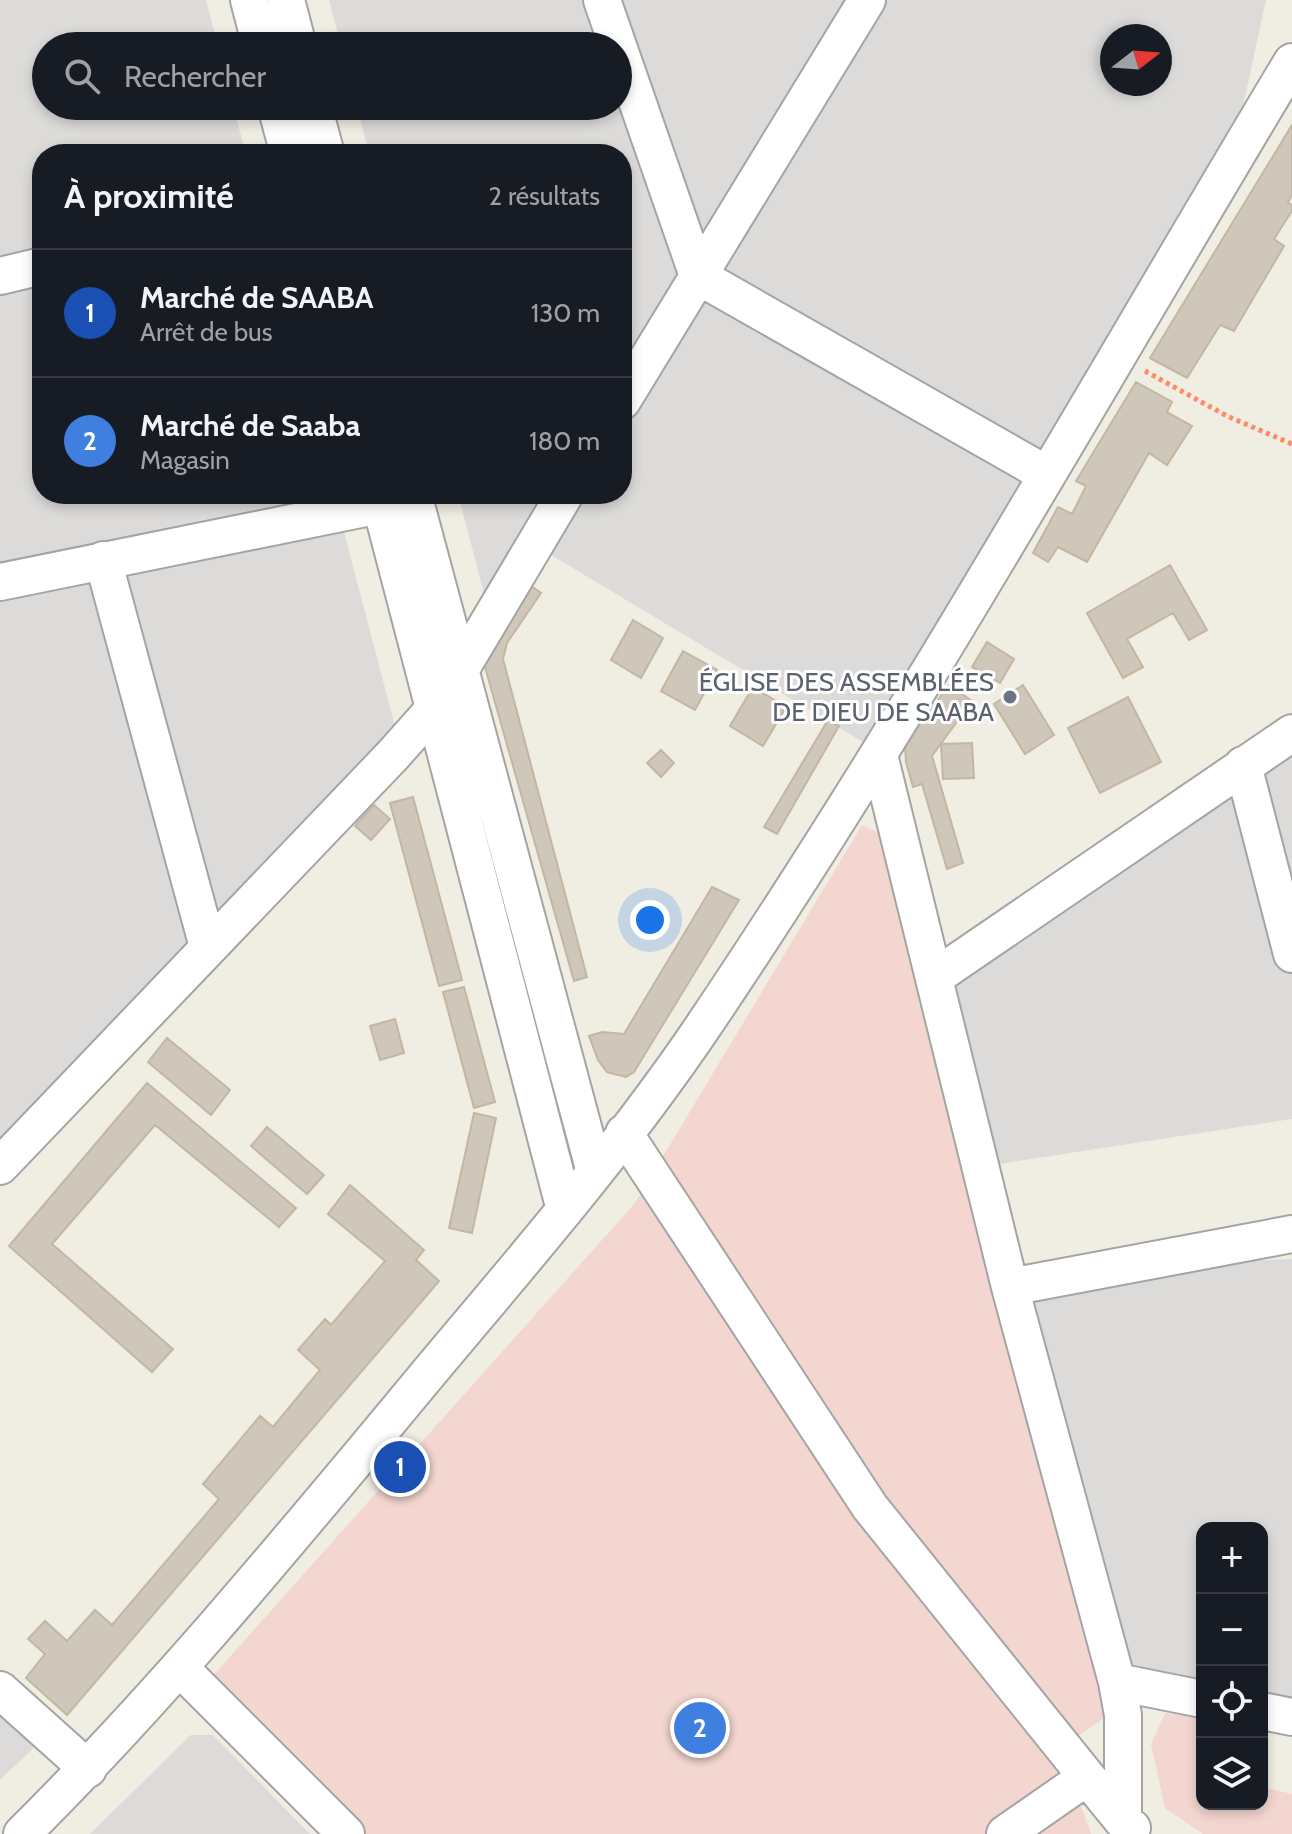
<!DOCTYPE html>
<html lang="fr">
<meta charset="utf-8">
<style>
body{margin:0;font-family:Cabin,sans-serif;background:#242831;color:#f1f3f6}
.controls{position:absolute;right:24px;bottom:24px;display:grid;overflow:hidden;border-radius:16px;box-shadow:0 4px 12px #0003}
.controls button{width:72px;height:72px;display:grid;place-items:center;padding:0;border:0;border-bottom:2px solid #363941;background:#171b24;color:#f1f3f6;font:40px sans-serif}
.compass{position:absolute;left:1100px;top:24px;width:72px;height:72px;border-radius:50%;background:#171b24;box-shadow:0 4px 12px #0003;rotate:73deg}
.you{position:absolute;left:650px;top:920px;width:28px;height:28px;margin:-20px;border:6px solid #fff;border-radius:50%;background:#1a73e8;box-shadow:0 0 0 12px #1a73e833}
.badge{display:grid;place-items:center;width:52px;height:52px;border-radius:50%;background:#0f766e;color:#fff;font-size:26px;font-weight:700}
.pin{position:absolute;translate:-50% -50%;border:4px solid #fff;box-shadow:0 2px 8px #0006}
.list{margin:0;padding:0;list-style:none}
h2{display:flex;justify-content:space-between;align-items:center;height:104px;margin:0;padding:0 32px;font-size:34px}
h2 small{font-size:26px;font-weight:400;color:#9ea1a6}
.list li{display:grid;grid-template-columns:52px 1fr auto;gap:24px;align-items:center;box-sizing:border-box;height:128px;padding:0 32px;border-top:2px solid #363941}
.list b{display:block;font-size:30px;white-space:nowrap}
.list p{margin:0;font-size:26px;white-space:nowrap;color:#9ea1a6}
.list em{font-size:26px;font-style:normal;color:#9ea1a6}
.icon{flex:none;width:44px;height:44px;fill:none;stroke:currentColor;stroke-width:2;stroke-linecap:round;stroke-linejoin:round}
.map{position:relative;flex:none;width:1292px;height:1834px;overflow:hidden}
.search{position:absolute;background:#171b24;box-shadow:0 4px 12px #0003;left:32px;top:32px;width:600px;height:88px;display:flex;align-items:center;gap:20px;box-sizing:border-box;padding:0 28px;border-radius:44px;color:#9ea1a6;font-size:30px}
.panel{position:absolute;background:#171b24;box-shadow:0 4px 12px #0003;left:32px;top:144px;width:600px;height:360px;border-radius:32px}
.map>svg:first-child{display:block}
.residential{fill:#dcdbda;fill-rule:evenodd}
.commercial{fill:#f3d6cf}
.building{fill:#d0c7bb;stroke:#c3b6a3;stroke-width:2}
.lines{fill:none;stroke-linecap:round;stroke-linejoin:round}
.minor-casing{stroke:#a4a4a4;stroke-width:40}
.path{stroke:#ff8a64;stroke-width:5;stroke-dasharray:4 4;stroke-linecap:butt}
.minor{stroke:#fff;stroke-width:36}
.worship-dot{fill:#6b7280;stroke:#fff;stroke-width:3}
.labels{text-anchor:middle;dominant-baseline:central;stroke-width:6;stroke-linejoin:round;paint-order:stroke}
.worship-label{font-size:26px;fill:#5b616d;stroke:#fff;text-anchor:end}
</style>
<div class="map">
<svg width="1292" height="1834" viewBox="0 0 1292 1834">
<rect width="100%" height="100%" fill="#f0ede2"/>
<!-- residential -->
<path class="residential" d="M0,0h206l12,46h-172v60h187l13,48h-204v340h292l62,236 -396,426z
M329,0h937l-28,129 -362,621 -345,-207 -42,70 -31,-119h164v-340h-253l-12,-48h261v-60h-277zM1112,36h48v48h-48z
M1292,724v395l-313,48 -50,-203z
M1292,1259v453l-30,-7v-177h-60v165l-98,-21 -99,-403z
M0,1697l45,40 -45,43z
M191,1735h22l97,99h-220z"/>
<!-- commercial -->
<path class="commercial" d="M862,825l37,16 215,870 -59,41 14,20 22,62h-743l-146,-146 433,-485z
M1165,1713l37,2v89h60v-17l30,7v40h-89l-38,-26 -14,-64z"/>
<!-- building -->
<path class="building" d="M1292,125v70l-4,7 4,4v5l-18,28 10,7 -50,85 -14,-6 -33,53 -37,-20z
M1136,382l36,20 -5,10 25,14 -25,39 -18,-12 -62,109 -29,-15 -10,15 -15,-9 25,-46 14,7 14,-28 -10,-5z
M1170,565l37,65 -18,10 -16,-27 -46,26 16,28 -20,11 -36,-65z
M530,585l11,8 -34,50 -4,16 84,318 -13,4 -91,-321z
M633,620l30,18 -22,40 -30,-18z
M987,642l27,17 -14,24 -28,-16z
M683,651l34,19 -22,40 -34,-19z
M949,685l23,16 -40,55 31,107 -16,6 -25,-85 -9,3 -7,-25 -1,-18z
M1023,685l31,50 -29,19 -31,-50z
M753,687l33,20 -23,39 -33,-20z
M1128,697l33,65 -61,31 -32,-65z
M828,720l11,6 -62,108 -13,-7z
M972,743l2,35 -31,1 -2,-35z
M661,750l13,13 -13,14 -14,-14z
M413,797l49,183 -23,6 -49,-183z
M374,805l16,14 -19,21 -16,-14z
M712,887l27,13 -105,172 -8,5 -19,-5 -9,-12 -9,-24 13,-4 22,2z
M464,987l31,115 -21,6 -31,-116z
M395,1019l9,34 -24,7 -10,-34z
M167,1038l63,52 -19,25 -63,-53z
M147,1083l149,125 -17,19 -124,-102 -103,119 121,105 -21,23 -143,-126z
M474,1113l22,5 -24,115 -23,-5z
M267,1127l57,48 -17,19 -56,-48z
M350,1185l74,65 -8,10 23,21 -372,434 -41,-37 19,-24 -17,-15 17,-18 22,20 28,-31 17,15 107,-126 -16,-15 57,-68 13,11 47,-57 -22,-20 27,-31 6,6 54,-64 -57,-47z"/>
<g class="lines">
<!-- minor casing -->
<g class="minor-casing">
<path id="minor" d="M249,0l12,46
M286,0l12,46
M602,0l96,276 348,198
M276,106l13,48
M313,106l13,48
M0,276l42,-10
M622,401l245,-401
M378,494l187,716
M413,494l182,678
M103,560l105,387
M0,582l405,-82
M879,755l131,532 107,395 6,33v106
M1243,765l49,189
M935,977l357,-244
M624,1133l246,374 217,270 36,44 9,7
M0,1166l393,-411 41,-46 25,-37 106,-178
M1010,1287l282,-53
M180,1668l166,166
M1117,1682l85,17
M0,1690l88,79
M1262,1711l30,6
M22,1834c143,-142 271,-298 400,-453 96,-115 196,-229 280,-353 211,-313 396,-643 590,-966
M1005,1834l82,-57"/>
</g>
<!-- path -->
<path class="path" d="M1145,371l82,45 65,28"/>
<!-- minor -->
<use href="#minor" class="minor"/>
</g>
<!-- markers -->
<circle class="worship-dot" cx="1010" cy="697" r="8"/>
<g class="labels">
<!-- worship labels -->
<g class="worship-label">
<text x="994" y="682">ÉGLISE DES ASSEMBLÉES<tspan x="994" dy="30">DE DIEU DE SAABA</tspan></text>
</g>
</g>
</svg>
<div class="controls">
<button>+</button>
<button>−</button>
<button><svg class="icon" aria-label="locate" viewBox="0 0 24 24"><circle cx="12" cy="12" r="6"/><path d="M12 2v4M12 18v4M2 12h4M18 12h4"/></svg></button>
<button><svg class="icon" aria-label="layers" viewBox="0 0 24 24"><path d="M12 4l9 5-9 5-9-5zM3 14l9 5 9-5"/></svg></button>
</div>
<svg class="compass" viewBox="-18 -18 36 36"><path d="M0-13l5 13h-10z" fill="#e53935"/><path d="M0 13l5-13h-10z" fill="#9ea1a6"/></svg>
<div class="you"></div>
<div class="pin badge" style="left:400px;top:1467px;background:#1a4fb4">1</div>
<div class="pin badge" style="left:700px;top:1728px;background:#3f7fe0">2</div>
<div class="search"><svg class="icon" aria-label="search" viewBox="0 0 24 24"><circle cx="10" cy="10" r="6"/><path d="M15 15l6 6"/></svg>Rechercher</div>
<section class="panel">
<h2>À proximité<small>2 résultats</small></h2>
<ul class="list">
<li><span class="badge" style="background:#1a4fb4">1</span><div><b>Marché de SAABA</b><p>Arrêt de bus</p></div><em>130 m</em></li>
<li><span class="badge" style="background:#3f7fe0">2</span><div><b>Marché de Saaba</b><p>Magasin</p></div><em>180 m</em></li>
</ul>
</section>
</div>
